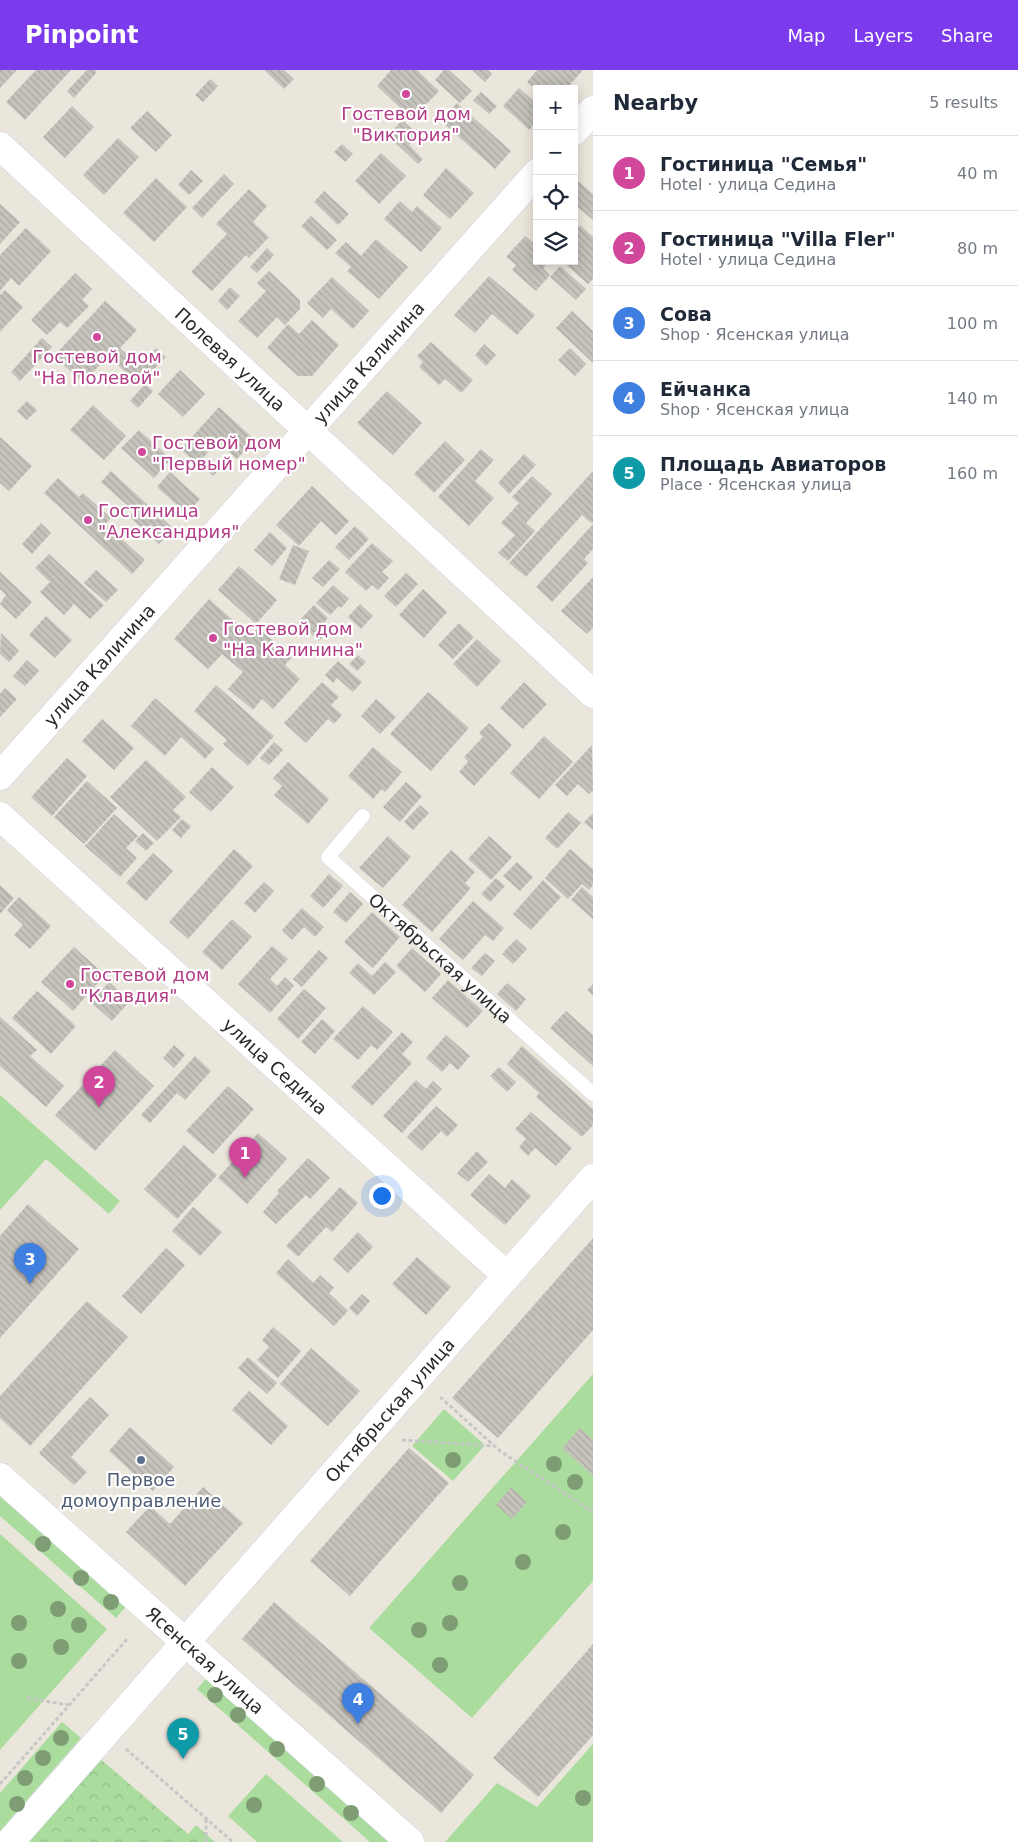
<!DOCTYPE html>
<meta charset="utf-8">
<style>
body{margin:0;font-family:"DejaVu Sans",sans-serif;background:#f2f2f3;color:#1f2937}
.controls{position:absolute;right:15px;top:15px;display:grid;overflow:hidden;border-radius:0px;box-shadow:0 2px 12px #0003}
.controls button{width:45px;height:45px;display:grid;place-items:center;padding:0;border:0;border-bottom:1px solid #e0e1e3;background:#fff;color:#1f2937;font:25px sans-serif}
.you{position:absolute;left:381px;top:1125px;width:18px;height:18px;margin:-12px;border:4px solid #fff;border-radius:50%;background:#1a73e8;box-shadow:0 0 0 8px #1a73e833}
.badge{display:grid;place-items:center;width:32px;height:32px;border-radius:50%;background:#7c3aed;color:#fff;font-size:16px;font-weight:700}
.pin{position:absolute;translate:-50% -41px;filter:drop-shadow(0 1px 2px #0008)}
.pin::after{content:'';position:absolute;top:26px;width:18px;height:15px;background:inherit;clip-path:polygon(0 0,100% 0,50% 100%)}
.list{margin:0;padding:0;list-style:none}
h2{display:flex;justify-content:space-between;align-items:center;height:65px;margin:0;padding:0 20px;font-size:21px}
h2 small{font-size:16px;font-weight:400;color:#747a83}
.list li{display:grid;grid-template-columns:32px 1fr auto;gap:15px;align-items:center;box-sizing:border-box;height:75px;padding:0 20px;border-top:1px solid #e0e1e3}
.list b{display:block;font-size:19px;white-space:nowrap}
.list p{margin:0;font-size:16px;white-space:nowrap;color:#747a83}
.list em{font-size:16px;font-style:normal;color:#747a83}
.icon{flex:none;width:28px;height:28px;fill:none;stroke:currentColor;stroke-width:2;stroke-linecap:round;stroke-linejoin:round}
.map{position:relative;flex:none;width:593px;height:1772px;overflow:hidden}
header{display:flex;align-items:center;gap:30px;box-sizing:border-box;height:70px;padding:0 25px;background:#7c3aed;color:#fff}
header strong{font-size:24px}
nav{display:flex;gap:28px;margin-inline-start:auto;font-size:18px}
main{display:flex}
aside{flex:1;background:#fff}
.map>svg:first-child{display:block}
.green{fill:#aadd9d}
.forest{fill:url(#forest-crowns)}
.building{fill:url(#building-back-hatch)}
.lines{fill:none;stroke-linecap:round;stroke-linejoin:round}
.lane-casing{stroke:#d2d3e1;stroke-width:15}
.street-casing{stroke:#d2d3e1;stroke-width:29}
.secondary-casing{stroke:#d2d3e1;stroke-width:29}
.path{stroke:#c7c7c7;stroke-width:3;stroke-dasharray:4 2.5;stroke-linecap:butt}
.lane{stroke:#fff;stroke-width:14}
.street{stroke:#fff;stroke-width:28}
.secondary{stroke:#fff;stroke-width:28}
.tree{fill:#7e9d74}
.hotel-dot{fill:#d1479c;stroke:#fff;stroke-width:2}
.service-dot{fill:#5c6f8a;stroke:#fff;stroke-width:2}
.labels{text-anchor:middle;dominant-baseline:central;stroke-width:4.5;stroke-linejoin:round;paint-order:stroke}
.hotel-label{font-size:18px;fill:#b23c85;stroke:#fff;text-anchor:start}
.street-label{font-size:18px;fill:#292929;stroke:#fff}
.service-label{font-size:18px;fill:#4e5e75;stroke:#fff}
</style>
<header>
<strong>Pinpoint</strong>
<nav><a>Map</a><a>Layers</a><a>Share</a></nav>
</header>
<main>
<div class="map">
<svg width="593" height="1772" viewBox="0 0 593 1772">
<defs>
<pattern id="forest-crowns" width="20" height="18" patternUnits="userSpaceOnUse" patternTransform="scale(1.25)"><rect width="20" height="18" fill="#aadd9d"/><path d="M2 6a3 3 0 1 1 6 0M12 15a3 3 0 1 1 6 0" fill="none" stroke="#92be87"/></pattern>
<pattern id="building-back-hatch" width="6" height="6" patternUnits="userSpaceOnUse" patternTransform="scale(1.25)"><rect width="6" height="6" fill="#c6c3bc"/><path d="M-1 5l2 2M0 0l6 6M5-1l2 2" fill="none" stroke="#aaa8a2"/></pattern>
</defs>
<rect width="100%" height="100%" fill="#ebe6dc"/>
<!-- green -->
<path class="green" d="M0,1025l120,106 -11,13 -63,-55 -46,51z
M593,1304v207l-121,137 -103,-90z
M444,1339l41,36 -32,36 -41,-35z
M0,1421l129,112 -13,15 -116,-102z
M0,1464l107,95 -107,121z
M210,1604l191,168h-31l-173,-153z
M62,1652l19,16 -81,93v-38z
M593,1674v98h-148l52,-59 40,24z
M266,1704l77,68h-86l-29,-26z"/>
<!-- forest -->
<path class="forest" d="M98,1687l90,77 8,-9 19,17h-191z"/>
<!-- building -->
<path class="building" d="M0,0h17l-17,18z
M36,0h35l-46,50 -19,-18z
M87,0h8l2,2 -23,26 -7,-7z
M266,0h18l10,9 -10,10 -19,-18z
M391,0h26l22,21 -27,28 -35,-33z
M444,0h5l23,21 -12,12 -25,-23z
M472,0h16l4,4 -7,8z
M537,0h46l-17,19h-29v1l-10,-8z
M210,9l8,7 -15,16 -8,-7z
M519,18l18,16v17l-8,9 -26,-24z
M481,22l16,14 -8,8 -16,-14z
M457,33l54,48 -16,18 -54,-48z
M72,36l22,21 -29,31 -22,-21z
M147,41l25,24 -16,17 -26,-24z
M402,50l17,15 -10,10 14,14 -5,5 -30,-28z
M118,68l21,19 -35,38 -21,-20z
M342,74l11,10 -8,8 -11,-10z
M381,83l25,23 -27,28 -24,-23z
M446,98l28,25 -24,26 -27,-24z
M191,100l12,11 -14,14 -11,-10z
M224,104l10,10 -32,34 -10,-10z
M156,108l31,29 -33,35 -31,-29z
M576,109l17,15v26l-19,-16v-23z
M249,119l18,17 -14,16 16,15 -20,21 -3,-3 -34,36 -21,-19 36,-38 -11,-10z
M324,121l25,23 -11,11 -24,-23z
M400,131l12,11 5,-6 25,22 -21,24 -37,-33z
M0,134l20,18 -20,22z
M311,146l26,24 -10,10 -26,-24z
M580,155l13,12v42l-5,5 -26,-23h12v-29z
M26,158l25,23 -32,35 -8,-8 -11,13v-36z
M525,166l12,10v15h13l-7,7 7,7 -14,16 -24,-21 4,-5 -10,-8z
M376,169l32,28 -29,32 -32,-28 4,-4 -16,-14 11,-11 15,14z
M267,178l7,7 -17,18 -7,-6z
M560,196l26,23 -10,11 -26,-23z
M269,201l31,29v9l-15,16 -8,-8 -20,21 -19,-17 28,-30 -9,-8z
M75,203l17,16 -10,11 7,6 -22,22 -7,-6 -13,13 -16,-15z
M489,206l46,39 -18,20 -25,-21 -17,19 -21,-18z
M332,207l37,34 -16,18 -22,-20 -8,9 -16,-15z
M230,217l10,9 -13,14 -9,-9z
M5,220l18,17 -23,25v-37z
M105,231l32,29 -17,18 19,18 17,-18 10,9 -27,28 -31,-29 -25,27 -29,-27z
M572,241l21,20v32l-37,-35z
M312,250l27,25 -27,31h-14l-31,-28 21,-24 11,10z
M42,268l10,9 -32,34 -9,-9z
M431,272l42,38 -12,13 -16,-14 -6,6 -20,-18 4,-5 -6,-6z
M484,274l12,11 -10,11 -11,-11z
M570,278l16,16 -11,12 -17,-16z
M180,300l25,24 -22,23 -25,-23z
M145,314l8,7 -15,17 -8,-7z
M387,321l35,32 -29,32 -36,-32z
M27,331l10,9 -10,10 -10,-9z
M93,335l33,31 -22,24 -34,-30z
M219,337l36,33 -18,19 -19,-17 -21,22 -16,-15z
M139,360l32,29 -17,19 -33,-30z
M0,367l32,29 -23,25 -9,-8z
M445,371l20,19 -31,33 -20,-19z
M481,379l13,11 -19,21 19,17 -25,28 -31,-29z
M524,384l12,11 -27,29 -11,-11z
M210,390l10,9 -7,7 -10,-8z
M111,401l63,58 -15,15 -30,-28 5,-5 -33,-29z
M593,401v51l-2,1 -9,-8 -56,62 -17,-14z
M170,402l30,27 -13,15 -30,-27z
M532,406l20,18 -26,29 9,8 -27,30 -10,-8 17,-18 -14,-12 18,-20 -7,-6z
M58,408l21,19 4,-4 28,25 -6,6 40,36 -13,14 -88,-81z
M312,416l37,35 -13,14 -15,-14 -22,25 -23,-21z
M41,453l10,10 -19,21 -10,-10z
M593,454v25l-9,10 4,4 -36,39 -16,-15z
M355,456l14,13 -20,21 -14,-13z
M270,462l17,16 -15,18 -18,-16z
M372,473l21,18 -11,11 7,6 -11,12 -6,-5 -6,6 -21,-19z
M293,475l16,6 -14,34 -16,-6z
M49,484l55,51 -14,14 -16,-15 -10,11 -24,-23 10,-10 -15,-14z
M329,490l11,9 -17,18 -11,-9z
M239,496l38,34 -21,24 -38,-34z
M96,500l22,20 -12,12 -22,-19z
M0,502l32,30 -16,17 -16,-15 6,-9 -6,-6z
M406,503l12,11 -22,23 -12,-11z
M593,507v51l-6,6 -26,-23z
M333,515l16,14 -8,9 -2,-2 -9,9 -14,-12z
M423,519l24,23 -23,26 -25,-23z
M209,529l42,37 7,-8 34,29 -7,8 15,14 -27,30 -11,-10 -9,11 -25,-21 15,-17 -21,-18 -14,15 -34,-30z
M360,534l13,12 -12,13 -13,-12z
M314,535l14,13 -8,9 6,6 -7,8 -21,-19z
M46,546l26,24 -17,18 -26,-23z
M459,553l15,14 -21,22 -15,-14z
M1,563l18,18 -10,11 -9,-8z
M477,569l24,22 -24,26 -24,-23z
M358,585l8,7 -9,9 -8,-7z
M27,590l12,11 -14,15 -12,-10z
M338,591l24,21 -9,10 -16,-14 -4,5 -8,-8z
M322,612l17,15 -8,8 11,10 -8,9 -6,-5 -22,24 -22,-20z
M524,612l23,22 -24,25 -23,-21z
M216,615l58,51 -26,30 -25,-22 4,-4 -33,-29z
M5,618l12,11 -17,18v-23z
M428,622l41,36 -38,43 -41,-37z
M155,628l59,51 -9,10 -24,-22 -16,19 -34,-30z
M376,629l20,18 -16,17 -19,-18z
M102,649l32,29 -20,22 -32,-29z
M489,653l23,22 -38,41 -15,-14 9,-10 -4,-5 19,-20 -4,-4z
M544,666l29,26 -34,37 -29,-26z
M274,672l9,8 -14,15 -9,-7z
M592,675l1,46 -4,3 -11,-10 -11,12 -12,-11z
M373,677l29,25 -17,20 -3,-3 -9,10 -25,-23z
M67,688l20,18 -35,40 -21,-19z
M146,690l40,37 -13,13 8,7 -24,24 -47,-44z
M288,692l41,37 -21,25 -34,-29 8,-9 -9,-8z
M212,697l22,20 -23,25 -22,-20z
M87,711l30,27 -33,36 -30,-27z
M406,712l16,14 -22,26 -17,-15z
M420,735l9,8 -16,17 -9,-8z
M568,742l13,11 -24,26 -12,-11z
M593,743v17l-9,-8z
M114,744l24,22 -12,12 11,10 -17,19 -35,-31z
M182,749l9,7 -10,12 -9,-8z
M143,763l11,10 -8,8 -11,-10z
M388,766l23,21 -28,31 -24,-20z
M489,766l23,21 -21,23 -23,-21z
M234,779l19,17 -65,73 -19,-17z
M570,779l23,20v16l-4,5 -7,-6 -14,15 -23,-21z
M451,780l24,22 -10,11 6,5 -39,44 -30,-27z
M153,783l20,18 -27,30 -20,-18z
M517,792l16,15 -13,14 -17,-15z
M329,804l14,12 -20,22 -13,-12z
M496,808l9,8 -15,16 -9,-8z
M543,810l18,17 -30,33 -18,-16z
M264,812l10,9 -19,22 -11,-10z
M0,815l14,13 -14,16z
M582,817l11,10v22l-22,-19z
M350,822l13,12 -17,19 -13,-11z
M19,827l32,29 -21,23 -16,-14 9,-10 -16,-15z
M473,831l31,27 -11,13 -8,-6 -22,25 -24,-21z
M302,838l22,19 -9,10 -11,-10 -12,13 -10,-10z
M372,842l28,25 -27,31 -29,-26z
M232,849l20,18 -30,33 -20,-18z
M516,869l11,10 -14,15 -11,-10z
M272,876l16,13 -18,20 7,7 8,-9 9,9 -24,27 -32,-29z
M74,877l31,28 -32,36 -32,-29z
M412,878l29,26 -16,18 -29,-26z
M319,880l9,8 -26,29 -9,-8z
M485,883l10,8 -13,15 -11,-8z
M385,892l11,10 -22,23 -25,-22 9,-10 14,13z
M448,910l35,31 -16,17 -35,-30z
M109,912l21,19 -18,20 -21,-19z
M507,913l19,16 -10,12 -19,-17z
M593,914v12l-6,-6z
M304,919l22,19 -28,31 -21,-20z
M37,921l39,35 -25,28 -39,-36z
M363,936l30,26 -16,18 -6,-5 -13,15 -25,-21z
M566,941l27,24v31l-43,-38z
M0,947l37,33 -7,6 34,30 -18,21 -46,-41z
M322,949l13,12 -20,23 -14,-12z
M402,962l11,10 -11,12 10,9 -40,43 -21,-19z
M446,965l24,21 -12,14 -8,-7 -8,9 -16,-14z
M174,975l11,10 -11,13 -11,-10z
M522,976l71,63v16l-11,12 -46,-40 3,-4 -32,-29z
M115,980l39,36 -59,65 -40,-36z
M195,986l16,15 -26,29 -8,-7 -27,30 -9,-8z
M499,997l17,15 -9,10 -17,-16z
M416,1010l10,9 7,-8 9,8 -40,44 -19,-17z
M228,1016l26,23 -41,45 -27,-23z
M436,1036l22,19 -11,12 -6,-6 -19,20 -15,-14z
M531,1042l41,36 -16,18 -21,-18 -7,8 -9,-9 7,-8 -11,-10z
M258,1063l29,26 -40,45 -29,-26z
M184,1075l33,30 -40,44 -33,-30z
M477,1081l11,11 -20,20 -11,-9z
M308,1088l22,20 -20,21 -4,-4 -30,29 -13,-12 16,-19 -2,-2z
M489,1104l16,14 7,-9 19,17 -26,29 -35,-30z
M340,1117l18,16 -26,29 -6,-5 -28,30 -12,-11z
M28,1134l51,45 -79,89v-102z
M193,1137l29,25 -22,24 -28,-25z
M358,1162l15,15 -25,26 -15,-14z
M593,1168v92l-95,108 -46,-40z
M166,1178l19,17 -44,49 -19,-18z
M417,1187l34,30 -25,28 -34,-31z
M288,1189l25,24 7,-8 14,13 -5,5 19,18 -14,15 -58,-53z
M362,1224l8,7 -13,15 -8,-8z
M87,1231l41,36 -98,109 -30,-28v-22z
M273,1257l28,24 -23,27 -21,-18 12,-13 -7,-7z
M311,1278l49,43 -32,35 -48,-42z
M248,1287l29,26 -10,11 -29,-26z
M249,1321l39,35 -17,19 -39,-35z
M90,1327l19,18 -38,42 16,15 -13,13 -35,-32z
M130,1357l44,40 -21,24 -44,-40z
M580,1358l13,12v36l-31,-28z
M409,1378l40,35 -99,113 -40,-35z
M203,1417l40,36 -58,63 -59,-54 24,-26 20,18z
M511,1417l16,15 -15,17 -16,-14z
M274,1532l200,173 -33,38 -199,-174z
M593,1574v91l-55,62 -45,-39z"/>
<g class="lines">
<!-- lane casing -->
<g class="lane-casing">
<g id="lane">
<path id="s1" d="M363,746l-35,41 265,237"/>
</g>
</g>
<!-- street casing -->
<g class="street-casing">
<g id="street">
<path d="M574,61l19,-21"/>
<path id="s2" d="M0,76l593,548"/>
<path id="s3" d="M0,706l537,-603"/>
<path id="s4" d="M0,746l507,460"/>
<path id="s5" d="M10,1772l583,-664"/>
</g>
</g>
<!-- secondary casing -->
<g class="secondary-casing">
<g id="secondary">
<path id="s6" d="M0,1407l410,365"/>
</g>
</g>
<!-- path -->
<path class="path" d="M440,1327l60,54 93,61
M402,1370l93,6
M27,1628l41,7
M126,1679l107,93
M0,1714l128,-146
M206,1749v23"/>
<!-- lane -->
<use href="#lane" class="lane"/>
<!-- street -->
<use href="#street" class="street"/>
<!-- secondary -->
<use href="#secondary" class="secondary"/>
</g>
<!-- trees -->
<g class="tree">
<circle cx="453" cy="1390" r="8"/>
<circle cx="554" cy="1394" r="8"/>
<circle cx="575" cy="1412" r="8"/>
<circle cx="563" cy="1462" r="8"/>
<circle cx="43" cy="1474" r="8"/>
<circle cx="523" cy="1492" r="8"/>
<circle cx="81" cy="1508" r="8"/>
<circle cx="460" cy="1513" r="8"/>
<circle cx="111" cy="1532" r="8"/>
<circle cx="58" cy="1539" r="8"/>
<circle cx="19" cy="1553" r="8"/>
<circle cx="450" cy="1553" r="8"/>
<circle cx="79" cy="1555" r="8"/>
<circle cx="419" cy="1560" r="8"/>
<circle cx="61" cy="1577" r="8"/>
<circle cx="19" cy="1591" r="8"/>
<circle cx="440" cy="1595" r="8"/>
<circle cx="215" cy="1625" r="8"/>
<circle cx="238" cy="1645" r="8"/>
<circle cx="61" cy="1668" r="8"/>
<circle cx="277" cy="1679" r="8"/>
<circle cx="43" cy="1688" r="8"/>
<circle cx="25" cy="1708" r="8"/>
<circle cx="317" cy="1714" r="8"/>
<circle cx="583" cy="1728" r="8"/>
<circle cx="17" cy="1734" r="8"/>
<circle cx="254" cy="1735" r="8"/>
<circle cx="351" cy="1743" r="8"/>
</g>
<!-- markers -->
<g class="hotel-dot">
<circle cx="406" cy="24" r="5"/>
<circle cx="97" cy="267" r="5"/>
<circle cx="142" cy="382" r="5"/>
<circle cx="88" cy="450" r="5"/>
<circle cx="213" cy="568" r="5"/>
<circle cx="70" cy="914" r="5"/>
</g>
<circle class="service-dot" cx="141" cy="1390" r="5"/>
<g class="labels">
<!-- hotel labels -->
<g class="hotel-label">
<text x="406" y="43" text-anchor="middle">Гостевой дом<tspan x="406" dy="21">"Виктория"</tspan></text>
<text x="97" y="286" text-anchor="middle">Гостевой дом<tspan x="97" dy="21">"На Полевой"</tspan></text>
<text x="152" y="372">Гостевой дом<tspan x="152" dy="21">"Первый номер"</tspan></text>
<text x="98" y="440">Гостиница<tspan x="98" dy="21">"Александрия"</tspan></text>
<text x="223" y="558">Гостевой дом<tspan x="223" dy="21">"На Калинина"</tspan></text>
<text x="80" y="904">Гостевой дом<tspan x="80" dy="21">"Клавдия"</tspan></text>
</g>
<!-- street labels -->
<g class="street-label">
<text stroke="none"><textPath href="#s2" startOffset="314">Полевая улица</textPath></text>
<text stroke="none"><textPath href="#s3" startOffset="554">улица Калинина</textPath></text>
<text stroke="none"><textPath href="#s3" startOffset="149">улица Калинина</textPath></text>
<text stroke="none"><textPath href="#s1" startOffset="205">Октябрьская улица</textPath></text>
<text stroke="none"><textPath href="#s4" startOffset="372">улица Седина</textPath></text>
<text stroke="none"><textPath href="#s5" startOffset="575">Октябрьская улица</textPath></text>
<text stroke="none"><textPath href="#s6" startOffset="275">Ясенская улица</textPath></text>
</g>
<!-- service labels -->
<g class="service-label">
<text x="141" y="1409">Первое<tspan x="141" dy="21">домоуправление</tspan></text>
</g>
</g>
</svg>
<div class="controls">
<button>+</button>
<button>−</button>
<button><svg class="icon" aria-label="locate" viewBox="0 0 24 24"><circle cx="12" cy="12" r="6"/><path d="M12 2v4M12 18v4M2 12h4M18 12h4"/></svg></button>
<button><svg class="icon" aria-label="layers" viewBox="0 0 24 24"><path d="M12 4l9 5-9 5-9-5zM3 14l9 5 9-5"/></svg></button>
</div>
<div class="you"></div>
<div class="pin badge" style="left:245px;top:1108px;background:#d1479c">1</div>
<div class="pin badge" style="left:99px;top:1037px;background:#d1479c">2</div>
<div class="pin badge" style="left:30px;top:1214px;background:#3f7fe0">3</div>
<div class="pin badge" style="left:358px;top:1654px;background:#3f7fe0">4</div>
<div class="pin badge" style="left:183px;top:1689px;background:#0f9aa8">5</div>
</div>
<aside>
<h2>Nearby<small>5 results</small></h2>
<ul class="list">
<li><span class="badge" style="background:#d1479c">1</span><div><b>Гостиница &quot;Семья&quot;</b><p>Hotel · улица Седина</p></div><em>40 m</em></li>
<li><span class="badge" style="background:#d1479c">2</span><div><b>Гостиница &quot;Villa Fler&quot;</b><p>Hotel · улица Седина</p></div><em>80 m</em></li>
<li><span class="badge" style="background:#3f7fe0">3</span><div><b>Сова</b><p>Shop · Ясенская улица</p></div><em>100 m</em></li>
<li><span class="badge" style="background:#3f7fe0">4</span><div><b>Ейчанка</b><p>Shop · Ясенская улица</p></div><em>140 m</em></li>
<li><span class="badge" style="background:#0f9aa8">5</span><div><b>Площадь Авиаторов</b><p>Place · Ясенская улица</p></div><em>160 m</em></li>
</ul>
</aside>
</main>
